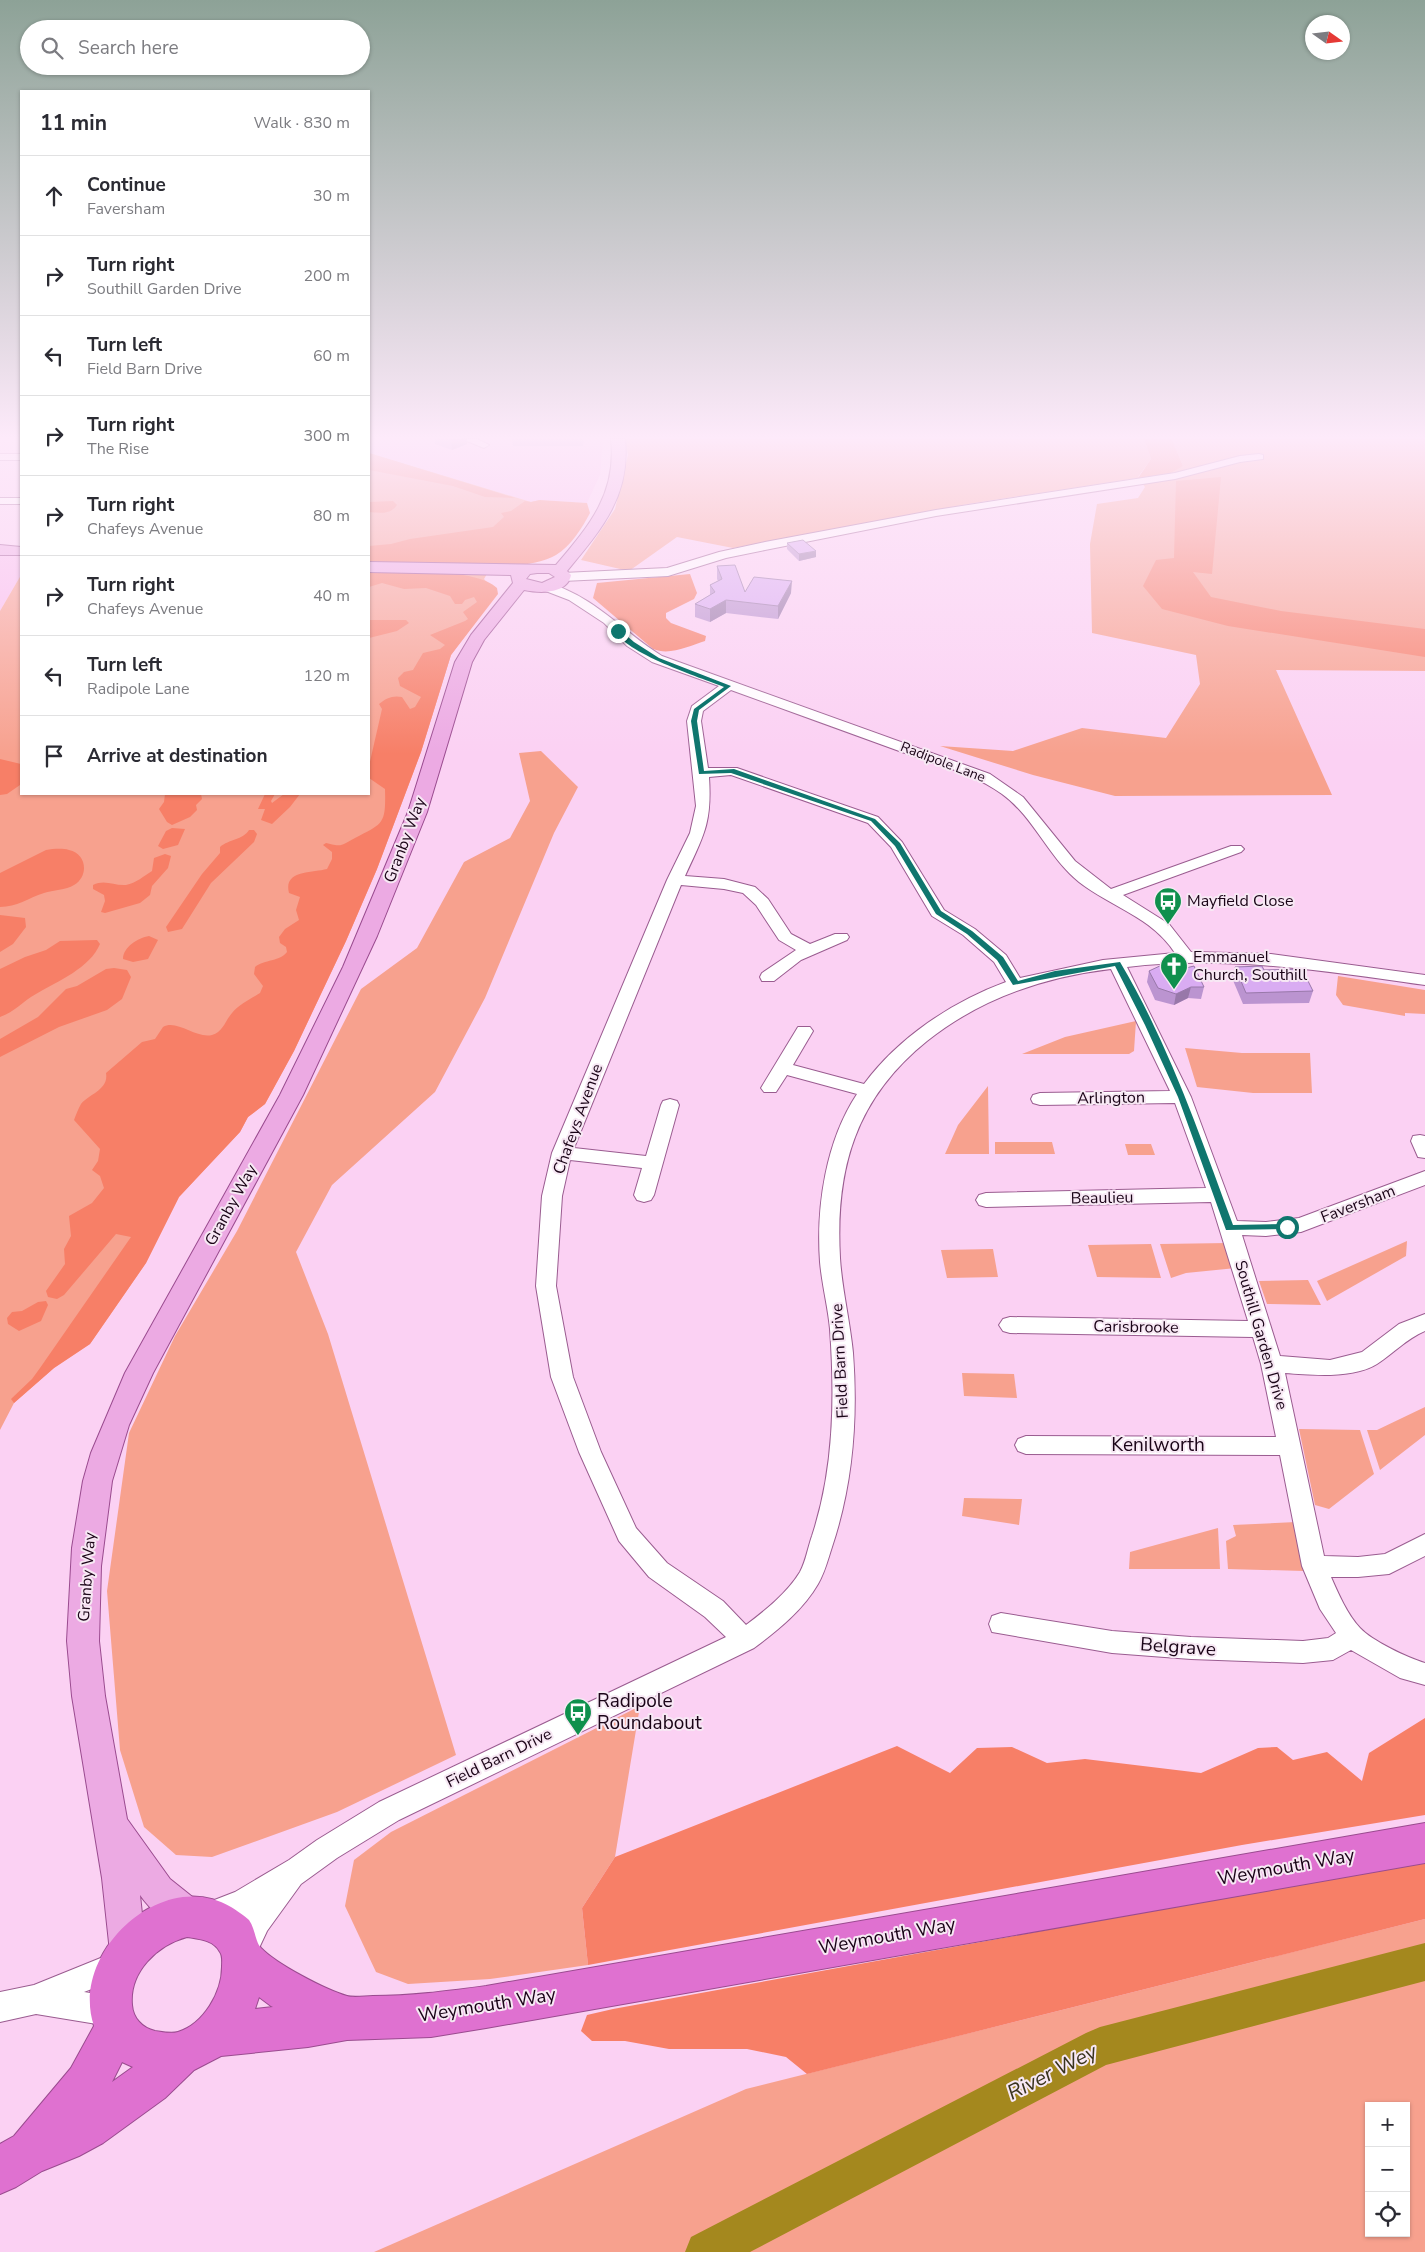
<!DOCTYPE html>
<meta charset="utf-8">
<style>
body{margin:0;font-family:"Nunito Sans",sans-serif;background:#f7f7f7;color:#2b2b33}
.controls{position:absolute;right:15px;bottom:15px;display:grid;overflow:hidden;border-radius:0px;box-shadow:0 1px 4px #0004}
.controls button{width:45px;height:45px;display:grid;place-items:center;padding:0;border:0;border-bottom:1px solid #e1e1e2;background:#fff;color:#2b2b33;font:25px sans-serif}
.compass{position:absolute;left:1305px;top:15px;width:45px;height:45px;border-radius:50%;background:#fff;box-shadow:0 1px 4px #0004;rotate:104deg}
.stop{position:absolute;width:15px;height:15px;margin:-11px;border:4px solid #0f766e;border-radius:50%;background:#fff}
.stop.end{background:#0f766e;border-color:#fff;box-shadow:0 1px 5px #0008}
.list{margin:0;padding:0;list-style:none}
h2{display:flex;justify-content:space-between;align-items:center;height:65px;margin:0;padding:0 20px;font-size:21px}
h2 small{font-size:16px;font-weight:400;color:#7c7c81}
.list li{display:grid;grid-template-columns:32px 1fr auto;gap:15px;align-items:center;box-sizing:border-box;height:80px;padding:0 20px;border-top:1px solid #e1e1e2}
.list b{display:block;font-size:19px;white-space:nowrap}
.list p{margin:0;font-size:16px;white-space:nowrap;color:#7c7c81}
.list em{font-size:16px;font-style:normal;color:#7c7c81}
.icon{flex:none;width:28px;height:28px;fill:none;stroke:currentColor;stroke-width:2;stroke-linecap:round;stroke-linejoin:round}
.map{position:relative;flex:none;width:1425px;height:2252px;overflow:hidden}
.search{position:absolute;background:#fff;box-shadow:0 1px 4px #0004;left:20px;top:20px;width:350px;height:55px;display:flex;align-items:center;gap:12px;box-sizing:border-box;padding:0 18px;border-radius:28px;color:#7c7c81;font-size:19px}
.panel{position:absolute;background:#fff;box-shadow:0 1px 4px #0004;left:20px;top:90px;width:350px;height:705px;border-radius:0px}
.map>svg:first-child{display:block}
.built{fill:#f9bdee}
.green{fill:#f7a18e;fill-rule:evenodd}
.forest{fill:#f77f67}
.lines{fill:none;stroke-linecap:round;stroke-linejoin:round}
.river{fill:#a4881e;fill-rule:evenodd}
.minor-casing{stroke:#9a5c90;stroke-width:2}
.major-casing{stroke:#9a4b8f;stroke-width:2}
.highway-casing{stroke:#9a4b8f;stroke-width:2}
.minor{fill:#fff;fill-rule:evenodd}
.major{fill:#ecaae3;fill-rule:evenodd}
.highway{fill:#df71d0;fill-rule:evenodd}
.wall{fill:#bb94d0}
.shaded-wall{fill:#9878a9}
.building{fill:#d9acf2;stroke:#9878a9}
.route{fill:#0f766e}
.labels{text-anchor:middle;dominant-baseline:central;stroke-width:4;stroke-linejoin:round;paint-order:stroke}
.far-street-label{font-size:14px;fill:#1a0417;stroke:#f7e8f4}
.street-label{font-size:16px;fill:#1a0417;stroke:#f7e8f4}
.poi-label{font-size:16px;fill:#1a0417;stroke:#f7e8f4;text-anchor:start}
.near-street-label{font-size:19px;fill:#1a0417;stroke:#f7e8f4}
.near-poi-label{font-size:19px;fill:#1a0417;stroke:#f7e8f4;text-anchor:start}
.near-water-label{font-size:21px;font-style:italic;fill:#39331d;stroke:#f7e8f4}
</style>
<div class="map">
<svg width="1425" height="2252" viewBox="0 0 1425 2252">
<rect width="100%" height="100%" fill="#fbd1f3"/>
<!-- built -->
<path class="built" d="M369,439h233l1,2 -3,34 -13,28 -46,-3 -10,2 -121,-35 -41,-14z
M0,552l21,1v22l-21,36z"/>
<!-- green -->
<path class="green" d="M625,439h519l7,20 -13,18 45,-11 -11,-27h253v232l-149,-1 56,125 -217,1 -82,-21 -93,-29 73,5 69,-23 84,10 34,-54 -4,-29 -104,-22 -2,-89 7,-40 41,-6 7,-11 -7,-9 -170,26 -235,44 -56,-11 -48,34 -48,-11 34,-51 13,-54z
M369,453l162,49 9,-2 -49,67 -7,12 13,14 -46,62 -30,97 -44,117 -31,72 -52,110 -29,53 -17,13 -8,15 -61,65 -33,66 -56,81 -36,24 -40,35 -14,27v-819l21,-36v219h348z
M541,751l37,36 -24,46 -69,165 -50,94 -103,93 -36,67 32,82 128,421 -119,57 -125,45 -36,-2 -32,-28 -24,-77 -13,-159 22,-158 46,-97 62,-105 124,-242 56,-41 47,-86 46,-24 20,-37 -11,-48z
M1338,976l87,14v24l-20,-1v3l-62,-11 -7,-10z
M1136,1021l-2,30 -5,3h-107l43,-17z
M1185,1048l57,5h68l2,40h-59l-56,-6z
M988,1086l1,68h-44l13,-29z
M995,1142h57l3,12h-60z
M1125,1144h26l4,11h-27z
M1407,1241l-1,15 -79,45 -10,-20z
M1228,1243l8,25 -50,5 -15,5 -11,-34z
M1151,1244l10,34 -64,-1 -9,-32z
M993,1249l5,28 -51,1 -6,-28z
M1308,1280l13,25 -54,-1 -8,-23z
M962,1373l52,1 3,24 -53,-2z
M1425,1407v28l-45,35 -13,-40h10z
M1299,1429l61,1 14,44 -45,35 -14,-4z
M964,1498l58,1 -3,26 -57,-9z
M1296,1522l8,49 -76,-2 -2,-28 10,-5 -3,-11z
M1218,1528l2,41h-91l1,-17z
M640,1706l-25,151 -33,51 6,57 -98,14 -82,5 -32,-12 -31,-66 9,-46 37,-28z
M1425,1919v333h-1051l372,-163zM1369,2106h37v127h-37z"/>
<!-- forest -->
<path class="forest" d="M1144,439h28l11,27 -16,9 -29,3 13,-19z
M369,453l146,45 -30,-1 -32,-11 -84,-16z
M1221,477l-9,97 -19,-2 18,25 70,14 144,18v28l-197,-31 -66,-17 -19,-23 13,-26 18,-2 2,-77z
M540,500l47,3 3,10c-8,15 -19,33 -34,42 -36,21 -142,10 -187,9v-18l22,-2 19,-5 83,-12 11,-10 -3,-4 10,-2 14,-10 6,1z
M393,501l4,4c-7,10 -17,8 -28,7v-10z
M369,570c30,1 108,-2 128,18l1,6 -47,61 -30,97 -44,117 -31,72 -52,110 -29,53 -17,13 -8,15 -61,65 -33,66 -56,81 -36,24 -40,35 -3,-4 21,-20 8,-11 91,-131 -15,-3 -52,61 -7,4 -9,-2 -2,-6 19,-27 -1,-15 7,-13 -2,-20 23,-13 12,-15 -4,-12 -8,-6 6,-9 2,-12 -26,-29c2,-5 4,-11 7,-16 8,-10 28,-14 25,-31l36,-31 13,-3 8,-12c14,-8 33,12 49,8 11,-3 13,-14 20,-22 7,-9 19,-14 28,-20l3,-7 -9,-12 1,-7c10,-8 24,-5 32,-15l-1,-5 -6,-4 -1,-6 6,-8 14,-9 -3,-10 4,-13 -11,-4c-6,-23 23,-20 38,-24l5,-10v-7l-9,-7 3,-2c17,4 14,3 29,-5 28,-15 31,-13 30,-49l-16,-11v-12l13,-57 -3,-5c7,-6 14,-9 23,-7l8,12 5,-2 6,-10 -21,-11 -2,-8 6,-6 9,-2 10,-17 17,-4 5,-4 -15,-10 35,-14 3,-2 -5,-7 14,-10 -3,-5 -9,3 -3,4h-7l-5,-8 -24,-8 -22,1 -22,-6 -13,4z
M690,574l7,19 -3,6 -28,14v5l5,5 35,13 -1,5c-16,5 -35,15 -52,8l-60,-51 4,-15z
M369,620h37l3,3 -12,8 -28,7z
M0,759l21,5 -1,21 -13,9 -7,1z
M165,794h36l1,5 -6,6 1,5 -7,7 -18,8 -5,-3 -8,-13 5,-7z
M265,794h10l-4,7 1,2 12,-9h16l-10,13 -18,17 -11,-4 4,-11h-7z
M172,828l13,1 -7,16 -15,4 -5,-3 8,-15z
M249,830h5l3,4 -3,8 -43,41 -29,46 -14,3 -2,-5 36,-53 18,-21v-6c9,-8 23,-7 29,-17z
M46,850c7,-1 16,-2 23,0 18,4 20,26 5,35 -8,5 -21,5 -30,8 -16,5 -27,14 -44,14v-34z
M165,854l6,2 -3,12 -16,18 -2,9 -10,8 -35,10 -4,-1 4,-11 -1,-6 -11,-6v-4c12,-6 21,1 33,0 10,-2 18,-9 26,-14l2,-13z
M0,915l25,3 1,9 -13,17 -13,8z
M149,936l9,4 -10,19 -15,3 -10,-3c0,-12 15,-21 26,-23z
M97,940l3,4c-10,24 -42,37 -64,50 -13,7 -21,18 -36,23v-48l25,-12 21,-7 14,-9z
M114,968l13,2 4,7 -9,22 -15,11 -48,17 -59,30v-18l38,-22 28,-28 11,-3 29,-17z
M46,1301l2,4 -7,16 -22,10 -11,-7 -1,-6 5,-6 10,-1 16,-9z
M1425,1718v97l-183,30 -654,120 -6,-57 33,-51 282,-111 53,27 27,-25 35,-1 35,16 38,-4 116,14 57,-25 19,-1 16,13 34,-8 35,29 7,-28z
M1425,1861v58l-618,155 -21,-17 -39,-8h-78l-44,-8h-33l-11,-10 6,-16 26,-6z"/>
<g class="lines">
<!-- river -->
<path class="river" d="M1425,1943v38l-319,84 -356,187h-65l6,-15 395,-204 14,-6z"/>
<!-- minor casing -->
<g class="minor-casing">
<path id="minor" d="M462,439h15l12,6 -5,3z
M0,454h21v6h-21z
M1259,454l4,1v4l-23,3 -65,17 -239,37 -171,34 -39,8 -58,18 -105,5 -6,-4 6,-4 104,-5 52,-16 46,-10 171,-32 239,-37 65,-17z
M0,498h21v6h-21z
M547,583c46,12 76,49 115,73l328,118 33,23 52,64 36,28 120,-43h10l3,3 -3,3 -118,43 46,29 22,28 80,2 154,21v10c-99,-14 -198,-30 -298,-18l64,130 46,124 29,1 33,-4 126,-47v14l-124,47 -35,4 -24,-1 38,121 50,4 32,-8 37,-28 26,-10v17c-19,8 -31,22 -48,33 -24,15 -66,11 -92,9l39,183 34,1 27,-3 40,-20v22l-36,18 -31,3h-27c7,16 16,37 29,51 12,13 48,30 65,35v22l-25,-7 -49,-28 -18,10 -30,3 -112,-4 -79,-6 -120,-21 -3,-8 3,-8 9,-3 111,18 79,6 112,4 25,-3 8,-5 -16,-24 -18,-43 -22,-111 -254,-1 -8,-3 -3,-6 3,-6 8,-3 250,1 -15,-73 -8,-27 -243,-4 -7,-2 -4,-6 4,-6 7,-2 238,4 -37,-119 -225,5 -7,-2 -3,-5 3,-5 7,-2 220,-5 -31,-85 -135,2 -7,-2 -2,-4 2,-4 7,-2 130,-2 -59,-122c-67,8 -130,29 -184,72 -71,57 -92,127 -87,217 2,32 10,63 13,95 5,66 0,131 -21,194 -4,12 -7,25 -14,37 -15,26 -40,46 -64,64l-355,172 -62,38 -36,26 -34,47 -14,30 -10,4 -10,-4 -4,-10 15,-35 -35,14 -10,-4 -4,-10 4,-10 36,-14 54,-32 28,-20 62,-38 347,-165 -21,-20 -56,-40 -30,-36 -40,-89 -28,-75 -15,-91 6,-90 10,-43 115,-273 23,-47 6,-27 -9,-85 5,-15 27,-20 -67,-24 -25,-16 -23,-23 -35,-23 -26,-10 -2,-3 2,-3zM731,690c57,21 114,41 171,62 33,12 71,21 100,42 32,23 46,63 77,88 32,25 73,35 96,71l-72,7 -83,18 -14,-23 -31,-26 -31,-19 -42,-68 -24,-25 -141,-49h-29l-7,-47 2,-10zM731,775l137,48 23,24 41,69 31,19 31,27 12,20c-54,20 -107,55 -142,102l-71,-19 20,-34 -3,-4h-12l-37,61 3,4h12l11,-17 70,19c-31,47 -41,112 -37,168 2,23 8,45 10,67 5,70 4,140 -18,207 -4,11 -6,25 -12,36 -13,21 -34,38 -54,53l-23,-24 -56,-38 -31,-35 -35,-76 -28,-75 -17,-91 6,-90 8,-36 72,8 -8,27 3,5 7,2 7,-2 3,-5 25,-90 -2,-4 -7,-2 -7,2 -2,4 -15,51 -72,-8 107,-263 43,4 19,4 13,12 23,35 17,10 -34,23 -2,4 2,4h12l27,-21 46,-20 2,-3 -2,-3h-12l-25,10 -19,-10 -23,-35 -13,-12 -31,-8 -39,-3c19,-41 27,-53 24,-99z
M1420,1135l5,1v22l-7,-1 -7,-16 2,-5z
M118,1951l10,4 4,10 -4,10 -44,17 25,4 10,5 5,10 -5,10 -10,5 -73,-12 -36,8v-30l34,-7z"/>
</g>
<!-- major casing -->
<g class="major-casing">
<path id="major" d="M611,439h14c6,57 -24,91 -58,132l4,4c-4,20 -33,18 -47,15l-40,50 -12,22 -45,150 -50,124 -74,159 -150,278 -24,52 -17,56 -11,85 -2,75 6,55 22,123 43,60 30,24 5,13 -5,13 -13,5c-18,-8 -36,-23 -47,-39l6,57 -5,13 -13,5 -13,-5 -5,-13 -8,-74 -30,-182 -5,-55 5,-93 11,-67 8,-28 34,-80 155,-278 63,-128 65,-155 47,-150 16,-27 42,-52 -2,-8 -142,-3v-10l187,3c33,-39 61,-71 55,-126zM537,573h12l6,4 -13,6 -16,-4 4,-5z
M0,545l21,2v8h-21z"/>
</g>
<!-- highway casing -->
<g class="highway-casing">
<path id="highway" d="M1425,1823v40l-939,165 -55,9 -84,3 -39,7 -87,9 -27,14 -29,28 -62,45 -24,13 -37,15 -26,16 -16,7v-50l14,-8 57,-68 23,-42c-25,-72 67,-160 137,-119 5,3 14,9 18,13 6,8 6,21 12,28 15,16 65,42 86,48 7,2 18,0 26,0 38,0 75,-5 113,-10zM187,1937c12,2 27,3 33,15 3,4 2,10 2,15 0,25 -18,57 -44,65 -7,2 -16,0 -23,-1 -13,-3 -22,-13 -23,-26 -3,-33 25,-60 55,-68zM259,1997l12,9 2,1 -18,2zM122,2062l11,5 -21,15z"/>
</g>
<!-- minor -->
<use href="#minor" class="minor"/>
<!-- major -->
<use href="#major" class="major"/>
<!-- highway -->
<use href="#highway" class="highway"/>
</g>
<!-- wall -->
<path class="wall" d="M435,439h32v5l-15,6 -17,-6z
M512,439h72l-1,7h-70z
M787,543l29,14 -17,4 -12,-12z
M717,566l28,26 46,1 -13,26 -52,-6 -16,9 -15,-5v-13l15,-9v-10l8,-4 -1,-2z
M1235,967l29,3 49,21 -4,12 -66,1 -11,-26z
M1149,971l55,16 -3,12 -13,-1 -14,7 -19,-5 -8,-18z"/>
<!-- shaded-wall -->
<path class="shaded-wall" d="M451,439h16v5l-15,6z
M816,551v6l-17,4v-7z
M792,581l-1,12 -13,26v-13z
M726,600v13l-16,9v-13z
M1191,987l-3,11 -14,7 2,-11z"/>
<!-- building -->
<path class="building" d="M803,540l13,11 -17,3 -12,-11z
M735,565l10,27 9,-15 38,4 -14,25 -52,-6 -16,9 -15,-5 20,-12 -5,-7 12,-6 -5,-13z
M1164,964l18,5 12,-3 10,21h-13l-15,7 -18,-6 -9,-17z
M1262,966l2,4 38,-1 11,22 -67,2 -11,-26z"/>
<!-- sky -->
<linearGradient id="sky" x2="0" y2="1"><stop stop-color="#8da297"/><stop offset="0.58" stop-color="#fdeafa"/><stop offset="1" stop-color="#fdeafa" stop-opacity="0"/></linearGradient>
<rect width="1425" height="754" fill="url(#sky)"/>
<!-- route -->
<path class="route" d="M616,630h4l14,12 25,16 72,28 -32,24 -2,11 7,50 30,-2 141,50 25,24 41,68 31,20 31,26 15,24 37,-10 65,-9c49,82 80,174 113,263l54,-1 4,3 -1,2 -64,1 -48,-133 -33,-72 -30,-59 -102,19 -16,-25 -30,-26 -31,-20 -41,-68 -24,-25 -140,-48 -32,1 -8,-53 3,-12 30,-22c-22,-9 -103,-35 -108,-57z"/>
<!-- icons -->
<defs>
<g id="bus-pin" transform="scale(1.4375)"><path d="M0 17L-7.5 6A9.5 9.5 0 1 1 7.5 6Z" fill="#0f904d" stroke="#f7e8f4"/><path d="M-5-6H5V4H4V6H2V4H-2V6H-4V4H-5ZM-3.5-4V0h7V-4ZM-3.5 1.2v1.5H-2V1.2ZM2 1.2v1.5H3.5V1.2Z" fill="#fff"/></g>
<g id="church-pin" transform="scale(1.4375)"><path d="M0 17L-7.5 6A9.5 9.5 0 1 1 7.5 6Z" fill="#0f904d" stroke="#f7e8f4"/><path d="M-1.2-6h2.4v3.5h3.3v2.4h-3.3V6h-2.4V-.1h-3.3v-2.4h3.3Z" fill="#fff"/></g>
</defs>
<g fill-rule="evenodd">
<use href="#bus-pin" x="1168" y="901"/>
<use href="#church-pin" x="1174" y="966"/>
<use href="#bus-pin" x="578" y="1712"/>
</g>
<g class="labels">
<!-- far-street labels -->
<g class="far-street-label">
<text transform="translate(943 762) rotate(21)">Radipole Lane</text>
</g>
<!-- street labels -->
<g class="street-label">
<text transform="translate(405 840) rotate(-69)">Granby Way</text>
<text transform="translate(1111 1098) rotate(-1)">Arlington</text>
<text transform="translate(578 1119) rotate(-70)">Chafeys Avenue</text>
<text transform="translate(1102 1198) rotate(-1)">Beaulieu</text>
<text transform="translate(1358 1204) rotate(-21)">Faversham</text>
<text transform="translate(231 1205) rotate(-61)">Granby Way</text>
<text transform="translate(1136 1327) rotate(1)">Carisbrooke</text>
<text transform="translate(1261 1335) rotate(74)">Southill Garden Drive</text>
<text transform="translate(840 1361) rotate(-93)">Field Barn Drive</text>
<text transform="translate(87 1577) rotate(-86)">Granby Way</text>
<text transform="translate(499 1758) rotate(-26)">Field Barn Drive</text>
</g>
<!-- poi labels -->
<g class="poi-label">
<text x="1187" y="901">Mayfield Close</text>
<text x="1193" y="957">Emmanuel<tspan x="1193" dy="18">Church, Southill</tspan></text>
</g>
<!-- near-street labels -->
<g class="near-street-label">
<text x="1158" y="1445">Kenilworth</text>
<text transform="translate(1178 1647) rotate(4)">Belgrave</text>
<text transform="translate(1286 1867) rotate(-10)">Weymouth Way</text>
<text transform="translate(887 1936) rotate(-10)">Weymouth Way</text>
<text transform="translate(487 2005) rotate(-9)">Weymouth Way</text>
</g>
<!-- near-poi labels -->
<g class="near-poi-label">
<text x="597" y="1701">Radipole<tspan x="597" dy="22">Roundabout</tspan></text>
</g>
<!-- near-water labels -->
<g class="near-water-label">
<text transform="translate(1052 2072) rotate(-27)">River Wey</text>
</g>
</g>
</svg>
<div class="controls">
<button>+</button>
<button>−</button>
<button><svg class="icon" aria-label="locate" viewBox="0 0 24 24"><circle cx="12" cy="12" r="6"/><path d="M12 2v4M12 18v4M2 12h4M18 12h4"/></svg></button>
</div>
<svg class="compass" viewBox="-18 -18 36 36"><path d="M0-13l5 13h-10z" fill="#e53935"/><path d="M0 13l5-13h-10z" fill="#7c7c81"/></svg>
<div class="stop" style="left:1287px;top:1227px"></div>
<div class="stop end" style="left:618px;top:631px"></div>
<div class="search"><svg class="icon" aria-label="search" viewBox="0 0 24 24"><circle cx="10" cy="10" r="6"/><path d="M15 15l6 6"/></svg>Search here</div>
<section class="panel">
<h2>11 min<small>Walk · 830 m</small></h2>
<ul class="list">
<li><svg class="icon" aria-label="ahead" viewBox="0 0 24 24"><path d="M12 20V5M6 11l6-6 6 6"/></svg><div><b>Continue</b><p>Faversham</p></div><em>30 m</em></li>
<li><svg class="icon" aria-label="right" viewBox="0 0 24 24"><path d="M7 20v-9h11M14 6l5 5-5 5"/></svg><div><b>Turn right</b><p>Southill Garden Drive</p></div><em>200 m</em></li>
<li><svg class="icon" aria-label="left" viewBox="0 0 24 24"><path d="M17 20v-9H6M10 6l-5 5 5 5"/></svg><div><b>Turn left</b><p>Field Barn Drive</p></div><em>60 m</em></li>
<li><svg class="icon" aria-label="right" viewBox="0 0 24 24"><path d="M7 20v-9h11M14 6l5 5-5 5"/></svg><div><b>Turn right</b><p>The Rise</p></div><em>300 m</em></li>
<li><svg class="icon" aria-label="right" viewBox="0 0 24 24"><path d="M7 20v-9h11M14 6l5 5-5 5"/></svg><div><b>Turn right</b><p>Chafeys Avenue</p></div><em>80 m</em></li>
<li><svg class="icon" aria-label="right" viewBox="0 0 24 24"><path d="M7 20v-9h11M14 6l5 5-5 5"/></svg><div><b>Turn right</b><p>Chafeys Avenue</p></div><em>40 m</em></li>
<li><svg class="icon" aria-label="left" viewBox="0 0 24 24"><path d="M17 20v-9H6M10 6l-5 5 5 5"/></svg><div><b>Turn left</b><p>Radipole Lane</p></div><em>120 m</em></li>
<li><svg class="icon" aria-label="arrive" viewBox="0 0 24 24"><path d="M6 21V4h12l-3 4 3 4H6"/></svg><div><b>Arrive at destination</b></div></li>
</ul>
</section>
</div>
